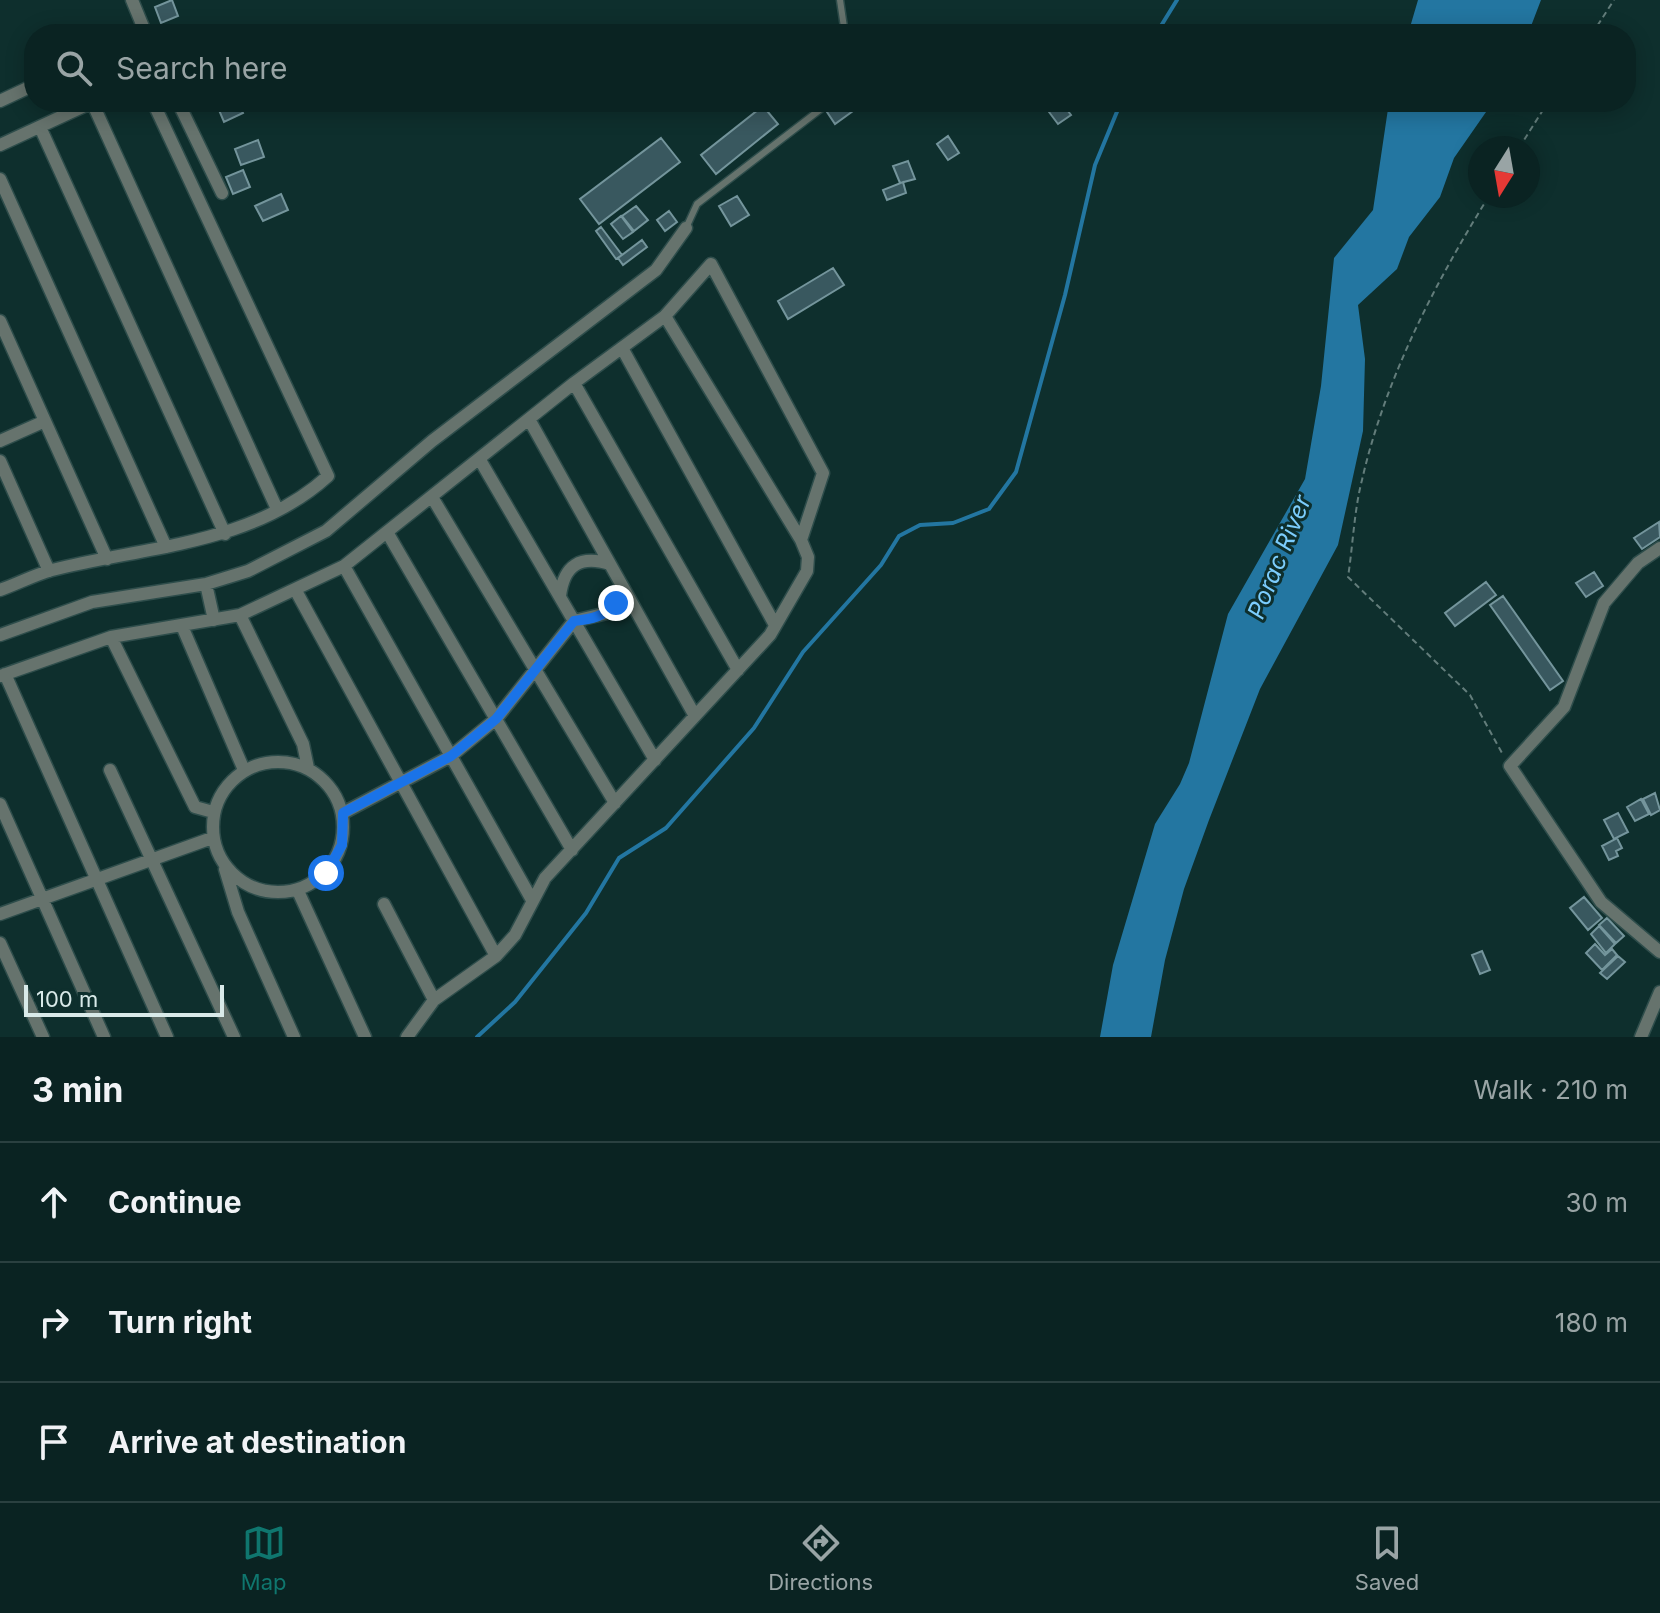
<!DOCTYPE html>
<meta charset="utf-8">
<style>
body{margin:0;font-family:Inter,sans-serif;background:#132b2a;color:#f1f3f6}
.compass{position:absolute;left:1468px;top:136px;width:72px;height:72px;border-radius:50%;background:#0a2322;box-shadow:0 4px 20px #0003;rotate:191deg}
.scale{position:absolute;left:24px;bottom:20px;width:200px;box-sizing:border-box;padding-left:8px;border:4px solid #d9eae9;border-top:0;font-size:22px;line-height:28px;white-space:nowrap;color:#d9eae9;-webkit-text-stroke:6px #0e2f2d;paint-order:stroke}
.stop{position:absolute;width:24px;height:24px;margin:-18px;border:6px solid #1a73e8;border-radius:50%;background:#fff}
.stop.end{background:#1a73e8;border-color:#fff;box-shadow:0 2px 8px #0008}
.list{margin:0;padding:0;list-style:none}
h2{display:flex;justify-content:space-between;align-items:center;height:104px;margin:0;padding:0 32px;font-size:34px}
h2 small{font-size:26px;font-weight:400;color:#99a4a5}
.list li{display:grid;grid-template-columns:52px 1fr auto;gap:24px;align-items:center;box-sizing:border-box;height:120px;padding:0 32px;border-top:2px solid #2a4040}
.list b{display:block;font-size:30px;white-space:nowrap}
.list em{font-size:26px;font-style:normal;color:#99a4a5}
.icon{flex:none;width:44px;height:44px;fill:none;stroke:currentColor;stroke-width:2;stroke-linecap:round;stroke-linejoin:round}
.map{position:relative;flex:none;width:1660px;height:1037px;overflow:hidden}
.search{position:absolute;background:#0a2322;box-shadow:0 4px 20px #0003;left:24px;right:24px;top:24px;height:88px;display:flex;align-items:center;gap:20px;box-sizing:border-box;padding:0 28px;border-radius:32px;color:#99a4a5;font-size:30px}
.sheet{height:464px;background:#0a2322}
nav{display:flex;justify-content:space-around;align-items:center;box-sizing:border-box;height:112px;border-top:2px solid #2a4040;background:#0a2322;font-size:22px;color:#99a4a5}
nav a{display:grid;justify-items:center;gap:4px}
nav .on{color:#0f766e}
.map>svg:first-child{display:block}
.water{fill:#2376a1}
.lines{fill:none;stroke-linecap:round;stroke-linejoin:round}
.stream{stroke:#2376a1;stroke-width:4}
.building{fill:#39585f;stroke:#74959c;stroke-width:2}
.lane-casing{stroke:#2e4d4b;stroke-width:9}
.street-casing{stroke:#2e4d4b;stroke-width:15}
.path{stroke:#637d7b;stroke-width:2;stroke-dasharray:6 4;stroke-linecap:butt}
.lane{stroke:#66736d;stroke-width:6}
.street{stroke:#66736d;stroke-width:12}
.route{stroke:#1a73e8;stroke-width:10}
.labels{text-anchor:middle;dominant-baseline:central;stroke-width:6;stroke-linejoin:round;paint-order:stroke}
.water-label{font-size:24px;font-style:italic;fill:#7ccdfd;stroke:#0e2f2d}
</style>
<div class="map">
<svg width="1660" height="1037" viewBox="0 0 1660 1037">
<rect width="100%" height="100%" fill="#0e2f2d"/>
<!-- water -->
<path class="water" d="M1418,0h123l-13,34h-120z
M1389,102h104l-39,56 -14,39 -31,40 -12,32 -39,36 7,54 -2,72 -25,114 -78,144 -51,131 -25,69 -19,71 -14,77h-51l13,-72 42,-141 25,-40 9,-21 39,-149 77,-135 16,-93 13,-128 39,-48z"/>
<g class="lines">
<!-- stream -->
<path class="stream" d="M1156,34l21,-34
M477,1037l38,-35 71,-89 33,-55 47,-30 88,-100 49,-76 78,-87 18,-29 21,-11 33,-2 36,-14 27,-37 49,-177 30,-130 26,-63"/>
</g>
<!-- building -->
<path class="building" d="M172,0l6,16 -17,7 -6,-16z
M238,102l5,11 -19,9 -8,-19z
M842,102h5l6,9 -18,13 -8,-12z
M1051,102h10l10,13 -13,9 -9,-12 6,-5z
M763,106l15,18 -62,50 -15,-19z
M948,136l11,17 -11,7 -11,-16z
M661,138l19,24 -81,62 -19,-25z
M258,140l6,17 -23,8 -6,-16z
M908,161l7,18 -15,4 -7,-17z
M243,170l7,17 -17,7 -7,-17z
M903,182l3,11 -19,7 -4,-10z
M281,194l7,16 -25,11 -8,-15z
M737,196l12,19 -18,11 -12,-20z
M636,206l12,14 -14,11 -12,-15z
M669,211l8,11 -12,9 -8,-11z
M621,216l12,16 -10,7 -12,-15z
M601,227l21,28 -6,4 -20,-28z
M642,240l5,7 -24,18 -5,-7z
M833,268l11,17 -56,34 -10,-18z
M1659,522l1,15 -18,12 -8,-11z
M1594,572l9,14 -17,11 -10,-14z
M1486,582l10,13 -41,31 -10,-13z
M1503,596l60,85 -13,9 -60,-85z
M1655,793l5,17 -9,5 -8,-16z
M1641,799l8,15 -14,7 -8,-14z
M1618,813l10,19 -14,7 -10,-19z
M1617,838l5,10 -6,3 2,5 -9,4 -7,-14z
M1584,897l18,21 -14,12 -18,-22z
M1607,918l17,18 -8,7 -17,-18z
M1599,926l16,18 -9,9 -15,-19z
M1595,944l10,11 7,-6 5,6 -15,15 -16,-17z
M1482,951l8,19 -10,4 -8,-19z
M1618,956l7,6 -18,17 -7,-6z"/>
<g class="lines">
<!-- lane casing -->
<g class="lane-casing">
<path id="lane" d="M840,0l5,34
M686,228l11,-24 133,-102"/>
</g>
<!-- street casing -->
<g class="street-casing">
<path id="street" d="M132,0l14,34
M0,101l34,-16
M92,102l185,407
M178,102l44,91
M40,127l185,407
M0,145l93,-43
M0,179l166,368
M665,316l136,224
M0,321l107,238
M622,348l153,277
M574,383l164,287
M530,421l165,295
M0,441l45,-20
M480,460l175,300
M0,461l49,110
M432,497l183,306
M387,532l185,318
M1660,548l-22,15 -34,40 -40,104 -54,59 91,136 59,50
M344,566l188,334
M206,584l8,36
M0,590c17,-6 34,-15 52,-20 94,-24 200,-25 276,-94l-175,-374
M296,591l200,365
M560,596c4,-31 20,-41 50,-32
M240,615l63,129 5,24
M182,626l62,144
M0,635l92,-33 114,-18 42,-13 78,-40 106,-90 224,-171 30,-42
M111,637l84,170 18,5
M5,674l162,363
M0,676l111,-39 129,-22 104,-49 230,-183 91,-67 46,-52 112,209 -22,67 7,17 -1,14 -37,64 -225,243 -30,57 -19,21 -62,44 -27,37
M213 827a65 65 0 1 1 130 0a65 65 0 1 1-130 0Z
M110,770l124,267
M0,804l104,233
M343,813l108,-57 45,-37 78,-98 33,-8 9,-10 6,-17
M225,869l13,43 56,125
M298,891l67,146
M384,904l50,96
M0,914l212,-76
M0,943l43,94
M1641,1037l19,-45"/>
</g>
<!-- path -->
<path class="path" d="M1592,34l22,-34
M1519,148l29,-46
M1489,196c-54,87 -104,183 -127,284 -8,31 -9,65 -14,97l122,118 32,58"/>
<!-- lane -->
<use href="#lane" class="lane"/>
<!-- street -->
<use href="#street" class="street"/>
</g>
<g class="lines">
<!-- route -->
<path class="route" d="M326,873l16,-28 1,-32 108,-57 45,-37 78,-98c18,-2 29,-4 42,-18"/>
</g>
<g class="labels">
<!-- water labels -->
<g class="water-label">
<text transform="translate(1279 557) rotate(-68)">Porac River</text>
</g>
</g>
</svg>
<svg class="compass" viewBox="-18 -18 36 36"><path d="M0-13l5 13h-10z" fill="#e53935"/><path d="M0 13l5-13h-10z" fill="#99a4a5"/></svg>
<div class="scale">100 m</div>
<div class="stop" style="left:326px;top:873px"></div>
<div class="stop end" style="left:616px;top:603px"></div>
<div class="search"><svg class="icon" aria-label="search" viewBox="0 0 24 24"><circle cx="10" cy="10" r="6"/><path d="M15 15l6 6"/></svg>Search here</div>
</div>
<section class="sheet">
<h2>3 min<small>Walk · 210 m</small></h2>
<ul class="list">
<li><svg class="icon" aria-label="ahead" viewBox="0 0 24 24"><path d="M12 20V5M6 11l6-6 6 6"/></svg><div><b>Continue</b></div><em>30 m</em></li>
<li><svg class="icon" aria-label="right" viewBox="0 0 24 24"><path d="M7 20v-9h11M14 6l5 5-5 5"/></svg><div><b>Turn right</b></div><em>180 m</em></li>
<li><svg class="icon" aria-label="arrive" viewBox="0 0 24 24"><path d="M6 21V4h12l-3 4 3 4H6"/></svg><div><b>Arrive at destination</b></div></li>
</ul>
</section>
<nav>
<a class="on"><svg class="icon" aria-label="map" viewBox="0 0 24 24"><path d="M3 6l6-2 6 2 6-2v14l-6 2-6-2-6 2zM9 4v14M15 6v14"/></svg>Map</a>
<a><svg class="icon" aria-label="directions" viewBox="0 0 24 24"><path d="M12 3l9 9-9 9-9-9zM9 14v-3h6M13 9l2 2-2 2"/></svg>Directions</a>
<a><svg class="icon" aria-label="saved" viewBox="0 0 24 24"><path d="M7 4h10v16l-5-4-5 4z"/></svg>Saved</a>
</nav>
